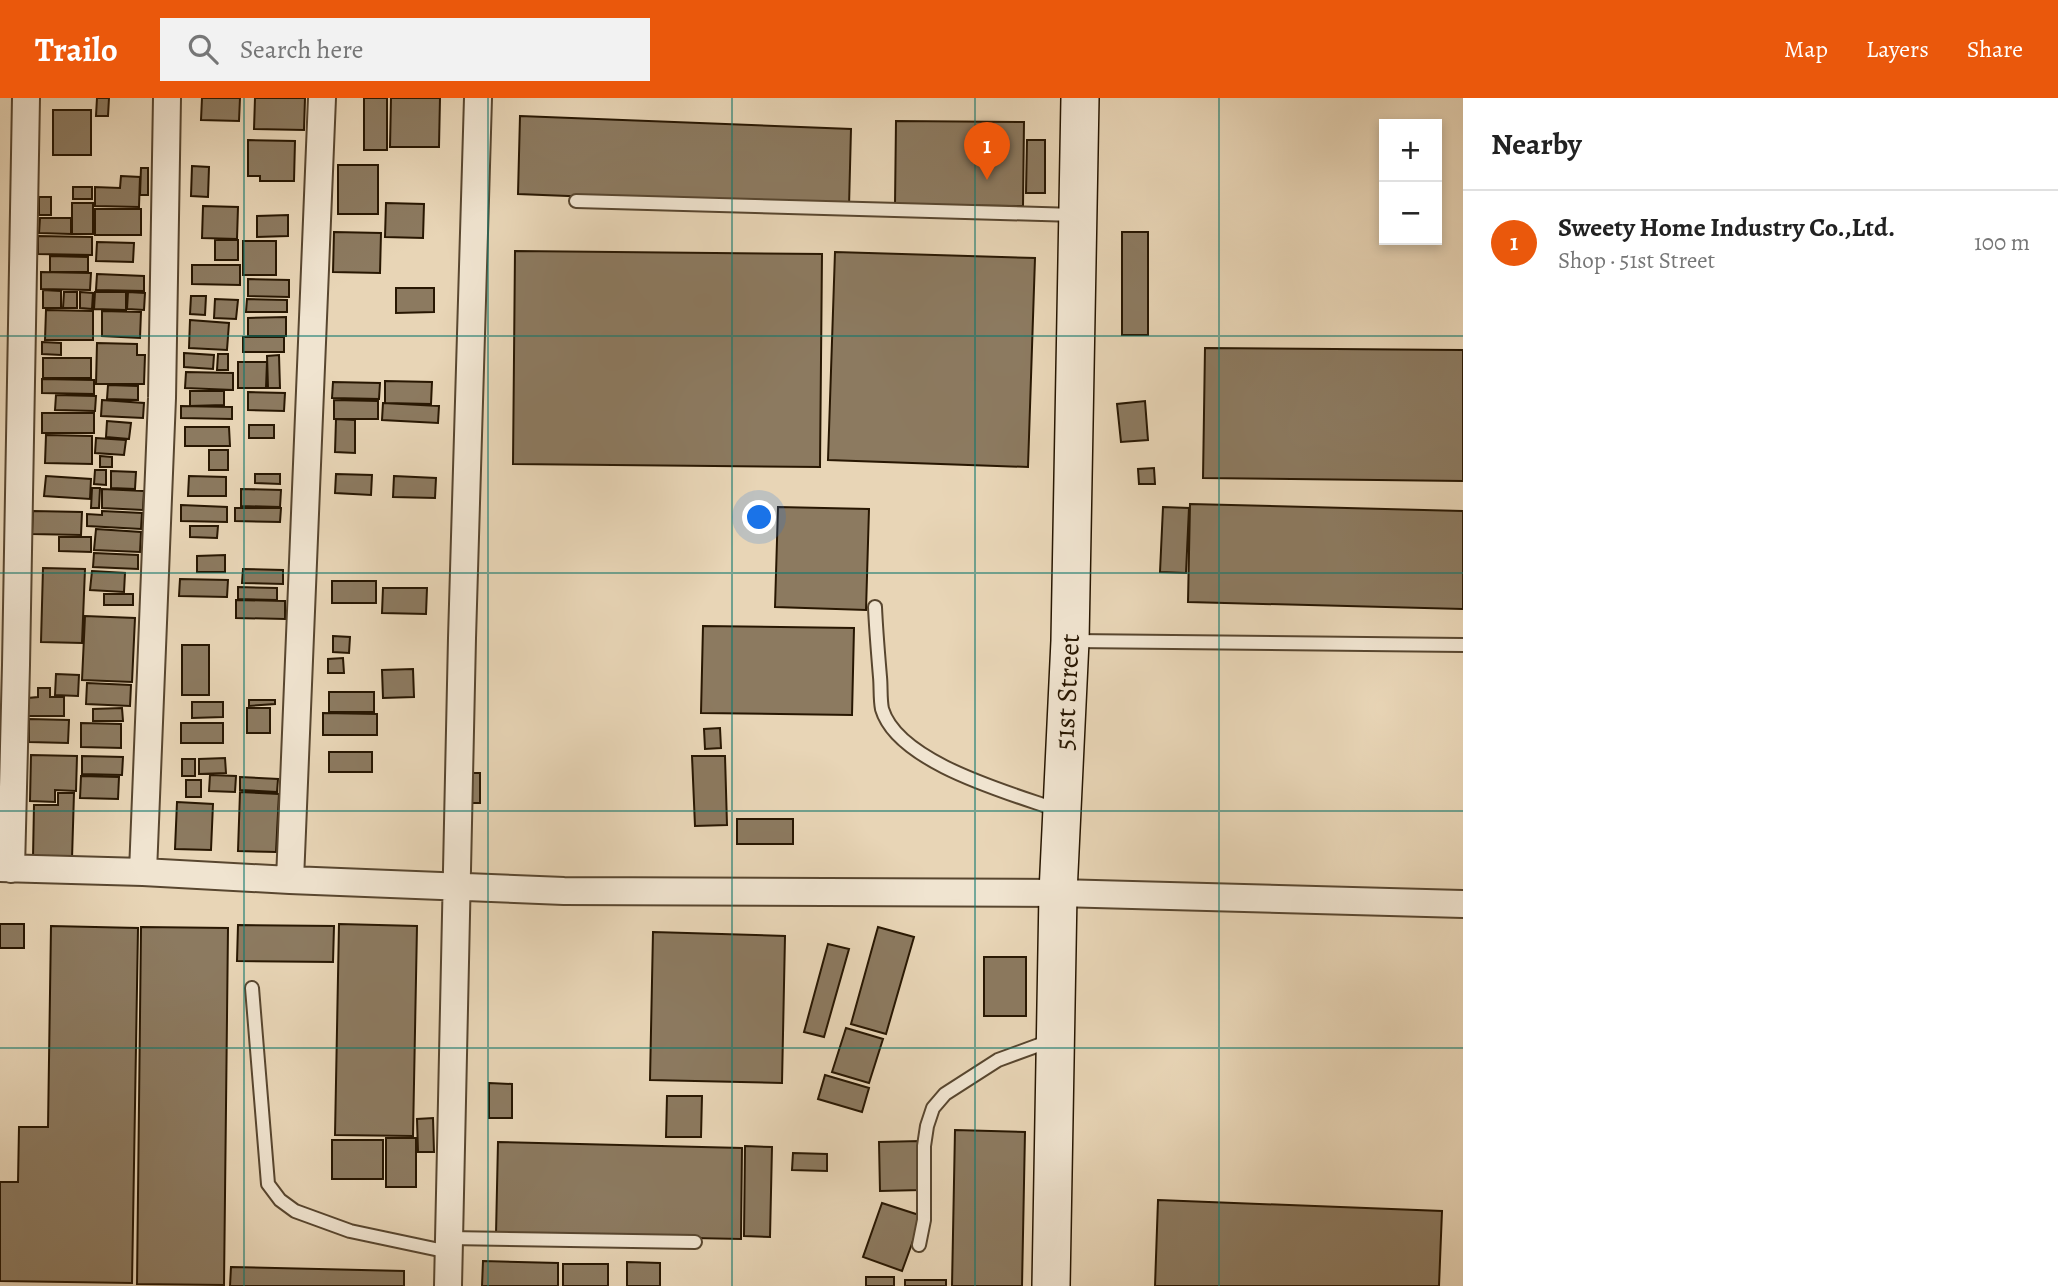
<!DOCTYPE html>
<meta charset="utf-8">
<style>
body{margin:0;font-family:Alegreya,serif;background:#f2f2f2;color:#222}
.controls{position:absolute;right:21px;top:21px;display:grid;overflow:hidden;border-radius:0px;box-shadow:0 4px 10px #0003}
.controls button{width:63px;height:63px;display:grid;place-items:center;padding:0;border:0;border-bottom:2px solid #e0e0e0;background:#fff;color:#222;font:35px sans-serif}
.you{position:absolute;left:760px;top:420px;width:24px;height:24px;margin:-18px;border:5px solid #fff;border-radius:50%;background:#1a73e8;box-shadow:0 0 0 10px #1a73e833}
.badge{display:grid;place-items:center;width:46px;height:46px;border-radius:50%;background:#ea580c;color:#fff;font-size:23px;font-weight:700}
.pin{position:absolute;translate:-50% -58px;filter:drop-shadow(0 2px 4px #0008)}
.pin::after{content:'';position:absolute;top:37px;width:24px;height:21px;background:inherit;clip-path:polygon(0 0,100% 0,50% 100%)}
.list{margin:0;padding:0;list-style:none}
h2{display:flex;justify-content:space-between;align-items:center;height:91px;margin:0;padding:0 28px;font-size:30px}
h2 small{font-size:23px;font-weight:400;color:#767676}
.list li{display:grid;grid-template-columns:46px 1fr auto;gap:21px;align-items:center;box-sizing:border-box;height:105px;padding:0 28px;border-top:2px solid #e0e0e0}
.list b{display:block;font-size:26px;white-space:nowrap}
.list p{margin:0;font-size:23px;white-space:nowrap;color:#767676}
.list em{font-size:23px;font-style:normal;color:#767676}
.icon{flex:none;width:38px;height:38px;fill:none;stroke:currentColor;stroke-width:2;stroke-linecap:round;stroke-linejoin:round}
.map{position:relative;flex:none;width:1463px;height:1188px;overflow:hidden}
header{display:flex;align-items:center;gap:42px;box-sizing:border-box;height:98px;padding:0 35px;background:#ea580c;color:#fff}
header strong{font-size:33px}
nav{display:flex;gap:38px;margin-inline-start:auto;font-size:24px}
.search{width:490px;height:63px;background:#f2f2f2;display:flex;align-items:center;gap:18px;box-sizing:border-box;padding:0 24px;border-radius:0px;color:#767676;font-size:26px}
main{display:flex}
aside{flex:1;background:#fff}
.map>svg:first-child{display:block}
.building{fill:#8c7a60;stroke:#281702;stroke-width:2}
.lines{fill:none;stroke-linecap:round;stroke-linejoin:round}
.lane-casing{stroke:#58462f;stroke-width:16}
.street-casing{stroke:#58462f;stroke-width:30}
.secondary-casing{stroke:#281702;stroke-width:40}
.lane{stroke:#f0e4d0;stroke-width:12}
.street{stroke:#f0e4d0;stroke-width:26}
.secondary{stroke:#f0e4d0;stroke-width:37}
.grid{fill:none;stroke:#0f766e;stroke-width:2;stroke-opacity:0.55}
.labels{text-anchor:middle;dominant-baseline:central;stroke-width:5;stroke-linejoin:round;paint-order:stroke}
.street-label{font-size:28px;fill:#281702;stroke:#f0e4d0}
</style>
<header>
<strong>Trailo</strong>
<div class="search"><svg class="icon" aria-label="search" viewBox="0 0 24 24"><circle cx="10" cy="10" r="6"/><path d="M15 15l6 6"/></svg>Search here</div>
<nav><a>Map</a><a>Layers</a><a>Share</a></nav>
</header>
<main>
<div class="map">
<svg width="1463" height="1188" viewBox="0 0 1463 1188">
<rect width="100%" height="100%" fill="#e8d5b6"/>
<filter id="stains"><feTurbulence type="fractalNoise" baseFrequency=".00286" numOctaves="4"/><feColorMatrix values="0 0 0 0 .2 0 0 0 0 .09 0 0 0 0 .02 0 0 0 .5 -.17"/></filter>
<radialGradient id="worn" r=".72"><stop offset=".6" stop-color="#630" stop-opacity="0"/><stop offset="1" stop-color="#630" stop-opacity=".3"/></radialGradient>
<!-- building -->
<path class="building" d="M97,0h12l-1,18h-12z
M202,0h38l-1,23 -38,-1z
M255,0h50l-1,32 -50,-1z
M364,0h23v52h-23z
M391,0h49l-1,49h-49z
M53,12h38v45h-38z
M520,18l331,13 -2,78 -331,-13z
M896,23l128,1 -1,84 -128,-1z
M248,42l47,1 -1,40h-34v-5h-12z
M1027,42h18v53h-19z
M338,67h40v49h-40z
M192,68l17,1 -1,30 -17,-1z
M141,70h7v27h-8z
M121,78l19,1 -1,30 -44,-1v-19l25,1z
M73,89h19v12h-19z
M39,99h12v18h-12z
M72,105h21v31h-21z
M386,105l38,1 -1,34 -38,-1z
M203,108l35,1 -1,32 -35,-1z
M95,111h46v26h-46z
M288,117v21l-31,1v-21z
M40,120h31v16l-32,-1z
M334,134l47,1 -1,40 -47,-1z
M1122,134h26v103h-26z
M38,138l54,1v18l-54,-1z
M215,142h23v20h-23z
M243,143h33v34h-33z
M97,144l37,1 -1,19 -37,-1z
M515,153l307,3 -2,213 -307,-3z
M835,154l200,6 -7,209 -200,-7z
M50,158l38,1v15h-38z
M192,167h48v20l-48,-1z
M41,174l50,1 -1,17 -49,-1z
M97,176l47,2v15l-48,-1z
M248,181l41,1v17l-41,-1z
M396,190h38v24l-38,1z
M43,192l18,1v17h-18z
M64,194h13v16h-14z
M80,194l13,1 -1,16 -12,-1z
M95,194h31v18l-32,-1z
M128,194l17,1 -1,17 -17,-1z
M191,198h15l-1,19 -15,-1z
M215,201l23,1 -2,19 -22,-1z
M247,201l40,1v12h-41z
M46,212l47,1v29h-48z
M102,213l39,1 -1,26 -38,-2z
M286,219v19h-38v-18z
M190,222l39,3 -2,27 -38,-2z
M243,239h41v15h-41z
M42,244l19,1v12l-19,-1z
M97,245l40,1v11h8l-1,29h-48z
M1205,250l258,2v131l-260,-3z
M184,255l30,2 -1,14 -29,-2z
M218,256h10v16h-11z
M279,257l1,33h-12l-1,-32z
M43,260h48v20h-48z
M238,264h29l-1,26h-28z
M186,274l47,1v17l-48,-2z
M42,281l52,1v14l-52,-1z
M385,283l47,1 -1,22 -46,-1z
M333,284l47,1 -1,16 -47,-1z
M108,287l30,1v14l-31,-1z
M190,293h34v14l-34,1z
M248,294l37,1 -1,18 -36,-1z
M56,297l40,1 -1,15 -40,-1z
M102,302l42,3 -1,15 -42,-2z
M334,302l44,1v18h-44z
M1145,303l3,39 -27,2 -4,-38z
M383,305l56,3 -1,17 -56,-3z
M181,308l51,1v12l-51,-1z
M42,315h52v20h-52z
M336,321l19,1v33l-20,-1z
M107,323l24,2 -2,16 -23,-2z
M249,327h25v13h-25z
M185,329h44l1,19h-45z
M46,337l46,1v28l-47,-1z
M96,340l30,2 -2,15 -29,-2z
M209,352h19v20h-19z
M100,358l12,1v10h-12z
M1154,370l1,16h-16l-1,-15z
M95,372h11v15l-12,-1z
M111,373l25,1 -1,17 -24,-1z
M255,376h25v10l-25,-1z
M336,376l36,1 -1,20 -36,-2z
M46,378l45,3 -1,20 -46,-3z
M189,378l37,1v19h-38z
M394,378l42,2 -1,20 -42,-1z
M92,390h8l-1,20h-8z
M102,391l42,2 -1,19 -41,-2z
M241,391l40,1 -1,17 -39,-1z
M1190,406l273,7v98l-275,-7z
M181,407l46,2v15l-46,-1z
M778,409l91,2 -3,101 -91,-3z
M1163,409l26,1 -3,65 -26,-1z
M235,410h46l-1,14 -45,-1z
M33,413l49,1 -1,23 -49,-1z
M102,413l40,2 -1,16 -54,-3v-12l15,1z
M190,428h28l-1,12 -27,-1z
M96,431l45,3 -1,20 -46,-2z
M59,439h32v15l-32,-1z
M94,455l44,2v14l-45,-2z
M225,457v17h-28v-16z
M43,470l42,1 -3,74 -41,-1z
M243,471l40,1v14l-41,-1z
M92,473l33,2 -1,19 -34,-2z
M180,481l48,1 -1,17 -48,-1z
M332,483h44v22h-44z
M238,489l39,1v12l-39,-1z
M383,490h44l-1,26 -44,-1z
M104,496h29v11h-29z
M236,502l49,1v18l-49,-1z
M85,518l50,2 -3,64 -50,-2z
M703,528l151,2 -2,87 -151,-2z
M333,538l17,1 -1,16 -16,-1z
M182,547h27v50h-27z
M343,560l1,15h-16v-14z
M413,571l1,28 -31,1 -1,-28z
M56,576l23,1 -1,21 -23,-1z
M87,585l44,2 -1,21 -44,-2z
M38,590h12v9h14v19h-36v-18l10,-1z
M329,594h45v20h-45z
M249,602h26v4l-26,2z
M192,604h31v15l-31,1z
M122,610l1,13h-30v-12z
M247,610h23v25h-23z
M323,615l54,1v21h-54z
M29,621l40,1 -1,23 -39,-1z
M81,625l40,1v24l-40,-1z
M181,625h42v20h-42z
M720,630l1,20 -16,1 -1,-20z
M329,654h43v20h-43z
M31,657l46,1 -1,35 -21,-1v12l-25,-1z
M82,658l41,1 -1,18 -40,-1z
M692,658h33l2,69 -32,1z
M225,660l1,15 -27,1v-15z
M182,661h13v17h-13z
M469,675h11v30h-11z
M210,677l26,1 -1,16 -26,-1z
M81,678l38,1 -1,22 -38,-1z
M240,679l38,2 -1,13 -37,-2z
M186,682h15v17h-15z
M240,694l39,2 -3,58 -38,-1z
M58,695h16l-2,66 -39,-1 1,-53h24z
M177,704l36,2 -2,46 -36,-1z
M737,721h56v25h-56z
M0,826h24v24h-24z
M339,826l78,2 -4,210 -78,-1z
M238,827l96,1 -1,36 -96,-1z
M51,828l87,2 -6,355 -132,-2v-99h18l1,-55h29z
M141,829l87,1 -4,357 -87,-1z
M878,829l36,10 -28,97 -35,-10z
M653,834l132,4 -3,147 -132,-3z
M828,846l21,5 -25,88 -20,-5z
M984,859h42v59h-42z
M846,930l37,11 -14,44 -37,-11z
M825,977l44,13 -7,24 -44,-13z
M489,985l23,1v34h-23z
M667,998h35l-1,41h-35z
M433,1020l1,34h-16l-1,-33z
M955,1032l70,2 -3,154h-70z
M386,1040h30v49h-30z
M332,1042h51v39h-51z
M920,1043l1,49 -41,1 -1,-49z
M498,1044l244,6 -1,91 -245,-5z
M745,1048l27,1 -2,90 -26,-1z
M793,1055l34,1v17l-35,-1z
M1158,1102l284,11 -3,75h-284z
M882,1105l40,13 -20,55 -39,-14z
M483,1163l75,2v23h-76z
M627,1164l33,1v23h-33z
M563,1166h45v22h-45z
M231,1169l173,4v15h-174z
M866,1179h28v9h-28z
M905,1182h41v6h-41z"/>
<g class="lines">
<!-- lane casing -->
<g class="lane-casing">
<path id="lane" d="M576,103l500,14
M875,509c1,23 3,46 5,70 1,10 0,22 2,32 16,54 128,84 176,101
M1074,543l389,4
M252,890l16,196 12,16 15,11 55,20 99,21
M449,1140l246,4
M919,1147l5,-25v-74l3,-20 6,-18 12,-14 53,-34 52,-19"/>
</g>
<!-- street casing -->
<g class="street-casing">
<path id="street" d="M0,770l143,4 147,8 274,11 494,2 405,11
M11,771l5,-204 10,-567
M143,774l19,-474 5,-300
M290,782l32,-782
M448,1188l14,-648 16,-540"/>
</g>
<!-- secondary casing -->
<g class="secondary-casing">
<path id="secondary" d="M1051,1188l7,-393 12,-252 10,-543"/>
</g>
<!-- lane -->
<use href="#lane" class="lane"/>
<!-- street -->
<use href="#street" class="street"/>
<!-- secondary -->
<use href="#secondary" class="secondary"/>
</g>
<!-- grid -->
<path class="grid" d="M244,0v1188M488,0v1188M732,0v1188M975,0v1188M1219,0v1188M0,238h1463M0,475h1463M0,713h1463M0,950h1463"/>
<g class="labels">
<!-- street labels -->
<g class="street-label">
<text transform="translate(1067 594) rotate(-87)">51st Street</text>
</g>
</g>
<rect width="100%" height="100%" filter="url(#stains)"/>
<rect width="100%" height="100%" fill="url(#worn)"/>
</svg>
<div class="controls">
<button>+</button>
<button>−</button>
</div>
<div class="you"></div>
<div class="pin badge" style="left:987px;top:82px">1</div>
</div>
<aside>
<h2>Nearby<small></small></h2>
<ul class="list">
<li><span class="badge">1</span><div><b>Sweety Home Industry Co.,Ltd.</b><p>Shop · 51st Street</p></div><em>100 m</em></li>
</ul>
</aside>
</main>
